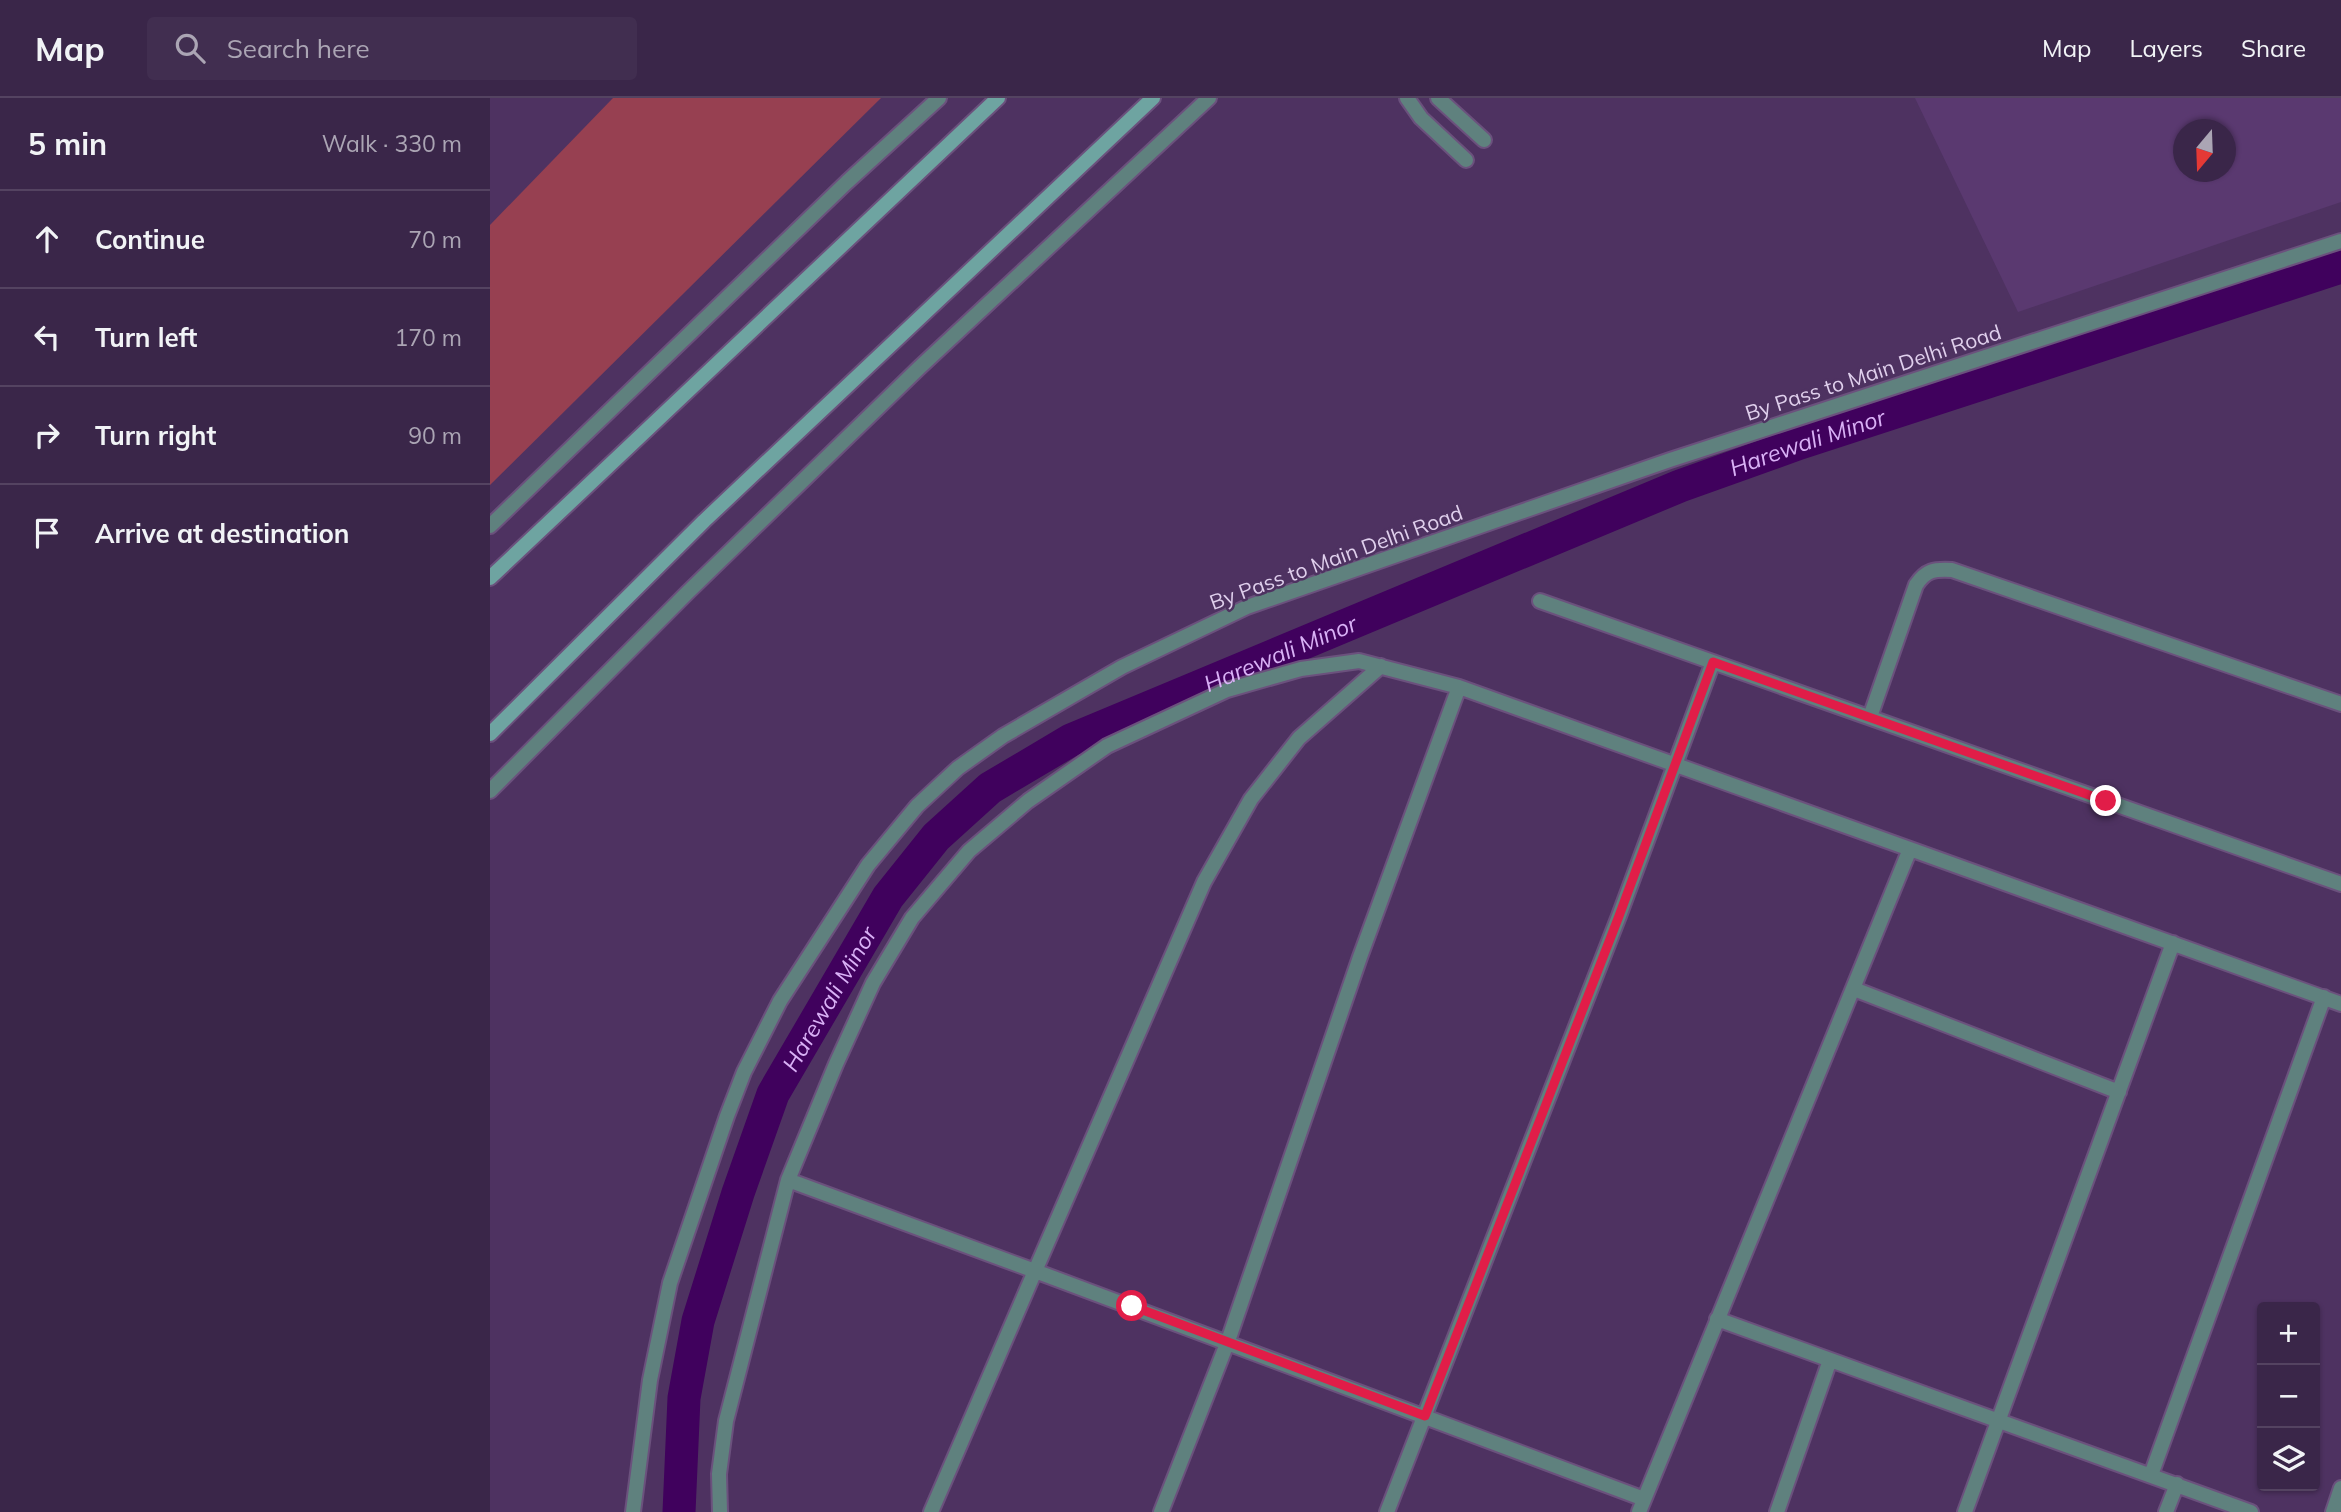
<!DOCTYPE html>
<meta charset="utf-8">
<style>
body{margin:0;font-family:Mulish,sans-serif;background:#412e50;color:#f1f3f6}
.controls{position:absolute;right:21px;bottom:21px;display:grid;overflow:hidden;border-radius:7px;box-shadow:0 2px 5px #0004}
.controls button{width:63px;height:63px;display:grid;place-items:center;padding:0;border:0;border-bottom:2px solid #544361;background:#3a2649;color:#f1f3f6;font:35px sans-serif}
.compass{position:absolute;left:1683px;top:21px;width:63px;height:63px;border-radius:50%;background:#3a2649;box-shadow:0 2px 5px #0004;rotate:199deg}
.stop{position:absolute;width:21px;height:21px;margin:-16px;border:5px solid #e11d48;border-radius:50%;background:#fff}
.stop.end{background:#e11d48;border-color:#fff;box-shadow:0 2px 7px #0008}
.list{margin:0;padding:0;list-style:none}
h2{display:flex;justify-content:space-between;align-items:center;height:91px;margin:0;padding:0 28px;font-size:30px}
h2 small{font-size:23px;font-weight:400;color:#aba5b4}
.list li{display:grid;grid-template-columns:46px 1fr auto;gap:21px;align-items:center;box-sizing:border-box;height:98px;padding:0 28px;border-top:2px solid #544361}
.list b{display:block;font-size:26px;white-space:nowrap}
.list em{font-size:23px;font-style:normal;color:#aba5b4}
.icon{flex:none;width:38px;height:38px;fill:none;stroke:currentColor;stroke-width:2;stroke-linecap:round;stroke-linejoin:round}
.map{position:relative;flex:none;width:1851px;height:1414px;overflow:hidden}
header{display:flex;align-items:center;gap:42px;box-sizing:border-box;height:98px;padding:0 35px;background:#3a2649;border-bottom:2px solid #544361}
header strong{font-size:33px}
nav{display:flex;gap:38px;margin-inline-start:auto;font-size:24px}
.search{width:490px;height:63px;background:#412e50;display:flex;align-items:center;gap:18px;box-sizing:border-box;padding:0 24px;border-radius:7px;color:#aba5b4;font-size:26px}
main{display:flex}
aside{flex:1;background:#3a2649}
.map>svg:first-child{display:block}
.built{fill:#5a3970;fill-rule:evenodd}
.green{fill:#974051}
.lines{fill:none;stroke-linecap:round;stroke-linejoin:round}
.canal{stroke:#40015d;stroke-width:33}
.minor-casing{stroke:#6b517d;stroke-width:18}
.tertiary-casing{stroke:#6b517d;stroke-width:18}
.secondary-casing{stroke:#6b517d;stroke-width:18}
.minor{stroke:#5f817e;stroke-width:14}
.tertiary{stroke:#5f817e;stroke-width:14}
.secondary{stroke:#6ea4a1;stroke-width:14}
.route{stroke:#e11d48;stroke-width:9}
.labels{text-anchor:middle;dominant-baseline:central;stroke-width:5;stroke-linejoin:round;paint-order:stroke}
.street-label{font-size:21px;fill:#dfcfec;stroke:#4e3261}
.water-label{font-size:23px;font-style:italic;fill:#d9b1f6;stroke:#4e3261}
</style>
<header>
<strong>Map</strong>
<div class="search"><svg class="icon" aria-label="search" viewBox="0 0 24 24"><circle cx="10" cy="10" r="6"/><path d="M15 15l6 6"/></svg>Search here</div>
<nav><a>Map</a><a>Layers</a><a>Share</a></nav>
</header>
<main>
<aside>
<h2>5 min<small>Walk · 330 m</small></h2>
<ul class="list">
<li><svg class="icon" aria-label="ahead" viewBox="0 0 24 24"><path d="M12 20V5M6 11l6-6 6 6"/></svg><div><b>Continue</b></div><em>70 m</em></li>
<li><svg class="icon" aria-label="left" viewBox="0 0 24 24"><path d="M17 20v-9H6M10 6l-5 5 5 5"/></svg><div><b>Turn left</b></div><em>170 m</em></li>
<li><svg class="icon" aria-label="right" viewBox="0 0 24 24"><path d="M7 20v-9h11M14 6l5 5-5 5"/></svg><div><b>Turn right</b></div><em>90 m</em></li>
<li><svg class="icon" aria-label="arrive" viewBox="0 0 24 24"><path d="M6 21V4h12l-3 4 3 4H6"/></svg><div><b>Arrive at destination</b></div></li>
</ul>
</aside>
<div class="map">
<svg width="1851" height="1414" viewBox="0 0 1851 1414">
<rect width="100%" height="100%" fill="#4e3261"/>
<!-- built -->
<path class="built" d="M1425,0h426v104l-323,110zM1694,32h42v42h-42z"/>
<!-- green -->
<path class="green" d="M123,0h268l-391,387v-260z"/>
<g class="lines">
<!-- canal -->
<path class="canal" id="s1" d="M189,1414l5,-114 14,-77 40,-128 35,-99 115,-197 48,-60 54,-49 81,-48 609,-254 120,-43 541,-176"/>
<!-- minor casing -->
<g class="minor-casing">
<path id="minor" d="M917,0l14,20 45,42
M948,0l46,42
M1050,503l801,283
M891,568l-82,72 -48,61 -47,83 -169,389 609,228
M1380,619l46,-132c10,-15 18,-16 36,-15l389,134
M1364,891l265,103
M298,1082l247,91 -104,241
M1227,1221l534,193
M1661,1377l173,-478
M143,1414l17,-132 20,-97 57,-167 17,-44 36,-71 88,-136 49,-59 41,-38 45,-32 119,-69 125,-60 423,-147 671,-219
M230,1414l-1,-38 7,-53 62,-241 48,-116 37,-81 39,-65 57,-67 59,-50 79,-55 120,-56 74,-21 58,-8 100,26 451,162
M671,1414l67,-171 132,-384 99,-270
M897,1414l232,-596 94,-254
M1149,1414l271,-663 431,155
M1287,1414l53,-152
M1475,1414l208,-569
M1676,1414l11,-28
M1843,1414l8,-24"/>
</g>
<!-- tertiary casing -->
<g class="tertiary-casing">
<path id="tertiary" d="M0,428l357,-344 92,-84
M0,693l198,-199 232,-225 289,-269"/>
</g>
<!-- secondary casing -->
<g class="secondary-casing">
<path id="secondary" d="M0,480l508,-480
M0,636l214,-213 449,-423"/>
</g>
<!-- minor -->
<use href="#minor" class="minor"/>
<!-- tertiary -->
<use href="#tertiary" class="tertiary"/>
<!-- secondary -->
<use href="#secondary" class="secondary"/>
</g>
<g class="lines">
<!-- route -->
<path class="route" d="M642,1208l293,110 194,-500 94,-254 393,139"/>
</g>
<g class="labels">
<!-- street labels -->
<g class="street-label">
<text transform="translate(1383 274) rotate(-18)">By Pass to Main Delhi Road</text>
<text transform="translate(846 459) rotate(-20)">By Pass to Main Delhi Road</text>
</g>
<!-- water labels -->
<g class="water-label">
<text stroke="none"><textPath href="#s1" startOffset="1698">Harewali Minor</textPath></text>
<text stroke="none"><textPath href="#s1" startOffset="1130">Harewali Minor</textPath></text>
<text stroke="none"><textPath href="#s1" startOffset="542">Harewali Minor</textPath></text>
</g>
</g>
</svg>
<div class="controls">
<button>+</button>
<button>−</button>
<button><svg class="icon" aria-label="layers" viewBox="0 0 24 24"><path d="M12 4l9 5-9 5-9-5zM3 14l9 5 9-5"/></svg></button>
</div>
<svg class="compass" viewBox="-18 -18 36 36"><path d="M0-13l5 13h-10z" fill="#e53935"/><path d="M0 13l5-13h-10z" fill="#aba5b4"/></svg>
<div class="stop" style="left:642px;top:1208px"></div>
<div class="stop end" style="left:1616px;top:703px"></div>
</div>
</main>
